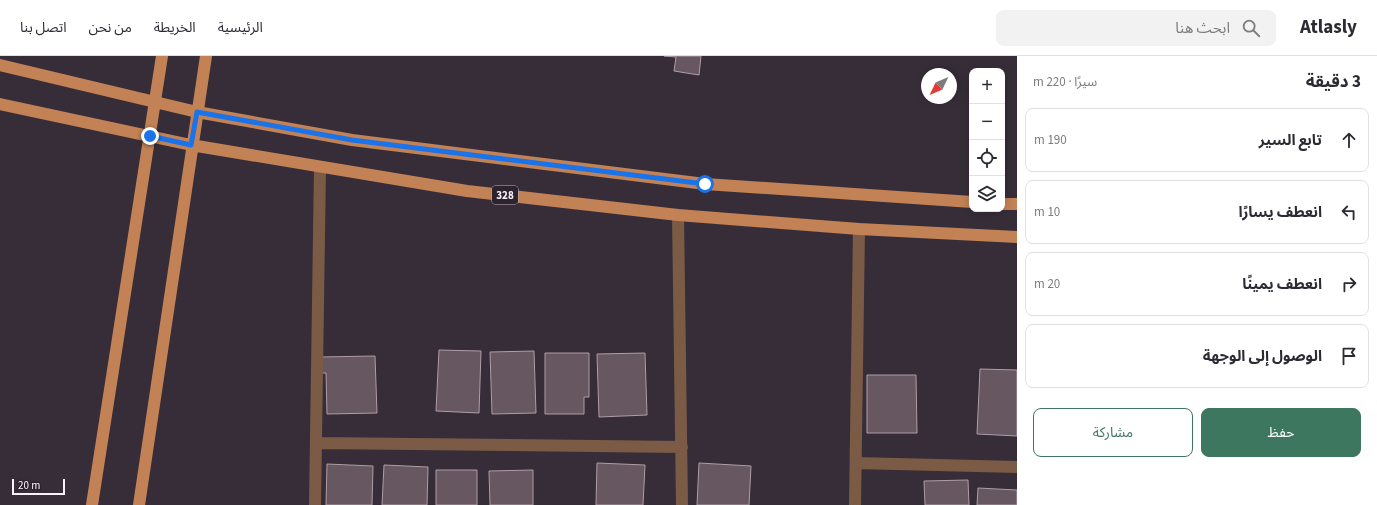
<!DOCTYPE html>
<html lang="ar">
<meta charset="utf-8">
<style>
body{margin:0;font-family:"Source Sans 3","Noto Sans Arabic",sans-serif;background:#f2f2f3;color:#2b2b33;direction:rtl}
.controls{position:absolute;right:12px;top:12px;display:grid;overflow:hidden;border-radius:8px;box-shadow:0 2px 10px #0003}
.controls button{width:36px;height:36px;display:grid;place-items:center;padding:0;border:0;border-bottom:1px solid #e1e1e2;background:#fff;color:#2b2b33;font:20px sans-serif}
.compass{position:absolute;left:921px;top:12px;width:36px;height:36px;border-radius:50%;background:#fff;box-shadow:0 2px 10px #0003;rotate:226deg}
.scale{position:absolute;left:12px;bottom:10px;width:53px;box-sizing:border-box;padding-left:4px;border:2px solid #f8f2fb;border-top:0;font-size:11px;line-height:14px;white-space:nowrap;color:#f8f2fb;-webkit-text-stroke:3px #2c232f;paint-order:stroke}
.stop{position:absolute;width:12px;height:12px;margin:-9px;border:3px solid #1a73e8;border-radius:50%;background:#fff}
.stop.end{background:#1a73e8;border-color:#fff;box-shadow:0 1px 4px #0008}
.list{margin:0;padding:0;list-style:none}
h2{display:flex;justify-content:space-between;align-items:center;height:52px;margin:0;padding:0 16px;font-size:17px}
h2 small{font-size:13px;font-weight:400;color:#7c7c81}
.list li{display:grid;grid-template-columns:26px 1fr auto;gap:12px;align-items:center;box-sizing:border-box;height:64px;margin:0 8px 8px;padding:0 8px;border:1px solid #e1e1e2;border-radius:8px}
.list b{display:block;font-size:15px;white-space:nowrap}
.list em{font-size:13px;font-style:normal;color:#7c7c81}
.actions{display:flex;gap:8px;padding:12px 16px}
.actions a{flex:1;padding:9px 0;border:1px solid #3d7760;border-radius:8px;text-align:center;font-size:14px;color:#3d7760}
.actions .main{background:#3d7760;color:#fff}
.icon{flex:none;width:22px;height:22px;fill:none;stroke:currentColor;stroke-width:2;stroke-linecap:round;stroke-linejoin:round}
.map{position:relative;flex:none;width:1017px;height:449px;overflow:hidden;direction:ltr}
header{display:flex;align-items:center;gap:24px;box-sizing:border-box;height:56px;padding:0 20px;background:#fff;border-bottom:1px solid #e1e1e2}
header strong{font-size:19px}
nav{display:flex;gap:22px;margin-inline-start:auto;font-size:14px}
.search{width:280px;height:36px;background:#f2f2f3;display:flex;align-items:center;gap:10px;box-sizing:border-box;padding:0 14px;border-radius:8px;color:#7c7c81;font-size:15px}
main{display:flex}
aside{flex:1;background:#fff}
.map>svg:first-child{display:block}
.building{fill:#675760;stroke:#af9da7}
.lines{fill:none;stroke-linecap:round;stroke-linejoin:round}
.minor{stroke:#7b5b46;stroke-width:12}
.primary{stroke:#c38256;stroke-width:12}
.route{stroke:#1a73e8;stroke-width:5}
.labels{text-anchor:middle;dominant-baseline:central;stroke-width:3;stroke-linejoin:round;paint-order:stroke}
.shield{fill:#2c232f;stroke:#bbb4be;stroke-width:1}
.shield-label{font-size:11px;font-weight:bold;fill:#f8f2fb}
</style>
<header>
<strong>Atlasly</strong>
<div class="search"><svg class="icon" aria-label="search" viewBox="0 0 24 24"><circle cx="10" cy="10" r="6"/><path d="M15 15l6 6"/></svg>ابحث هنا</div>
<nav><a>الرئيسية</a><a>الخريطة</a><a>من نحن</a><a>اتصل بنا</a></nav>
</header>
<main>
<aside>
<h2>3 دقيقة<small>سيرًا · 220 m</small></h2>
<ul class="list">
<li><svg class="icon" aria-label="ahead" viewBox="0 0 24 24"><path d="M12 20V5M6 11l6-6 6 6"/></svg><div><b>تابع السير</b></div><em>190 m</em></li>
<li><svg class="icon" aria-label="left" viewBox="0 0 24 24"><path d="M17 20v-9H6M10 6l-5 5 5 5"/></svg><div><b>انعطف يسارًا</b></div><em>10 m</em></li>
<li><svg class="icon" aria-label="right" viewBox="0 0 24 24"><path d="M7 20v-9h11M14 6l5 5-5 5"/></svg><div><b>انعطف يمينًا</b></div><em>20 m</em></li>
<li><svg class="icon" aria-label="arrive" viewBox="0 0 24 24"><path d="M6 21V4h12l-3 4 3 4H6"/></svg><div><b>الوصول إلى الوجهة</b></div></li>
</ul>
<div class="actions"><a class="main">حفظ</a><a>مشاركة</a></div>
</aside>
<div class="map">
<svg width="1017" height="449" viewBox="0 0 1017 449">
<rect width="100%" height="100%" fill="#362d39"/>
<!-- building -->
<path class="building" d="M664,0h37l-2,19 -25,-4 2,-14z
M439,294l42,1 -2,62 -43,-2z
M534,295l2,62 -44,1 -2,-62z
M545,297h44v44h-5v17h-39z
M645,297l2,62 -48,2 -2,-63z
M375,300l2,57 -50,1 -1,-41h-7v-16z
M980,313l37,1v66l-40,-2z
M867,319h49l1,58h-50z
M597,407l48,2 -2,40h-47z
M699,407l52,3 -2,39h-52z
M327,408l46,2 -1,39h-46z
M384,409l44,2 -1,38h-45z
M436,414h41v35h-41z
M533,414v35h-43l-1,-34z
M968,424l1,25h-44l-1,-24z
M978,432l39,2v15h-40z"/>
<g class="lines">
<!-- minor -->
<path class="minor" d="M678,159l4,290
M316,387l366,4
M856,407l161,4
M315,449l5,-338
M855,449l4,-276"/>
<!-- primary -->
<path class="primary" d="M0,9l197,47 155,28 353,44 267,18
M0,48l191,41 276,46 211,24 181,14 158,8
M1002,148h15
M92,449l70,-449
M139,449l67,-449"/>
</g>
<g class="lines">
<!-- route -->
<path class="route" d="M150,80l41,9 6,-33 155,28 353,44"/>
</g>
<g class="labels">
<!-- shield labels -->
<rect class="shield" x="492" y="130" width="26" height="18" rx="3"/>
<g class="shield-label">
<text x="505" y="139">328</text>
</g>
</g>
</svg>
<div class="controls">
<button>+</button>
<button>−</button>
<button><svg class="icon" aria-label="locate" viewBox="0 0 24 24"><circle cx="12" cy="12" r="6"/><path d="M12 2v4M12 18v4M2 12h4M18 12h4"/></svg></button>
<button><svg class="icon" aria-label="layers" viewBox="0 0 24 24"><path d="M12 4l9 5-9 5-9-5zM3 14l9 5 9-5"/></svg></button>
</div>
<svg class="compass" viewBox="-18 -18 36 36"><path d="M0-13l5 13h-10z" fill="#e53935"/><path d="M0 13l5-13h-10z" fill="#7c7c81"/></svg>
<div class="scale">20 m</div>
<div class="stop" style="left:705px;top:128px"></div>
<div class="stop end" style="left:150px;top:80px"></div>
</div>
</main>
